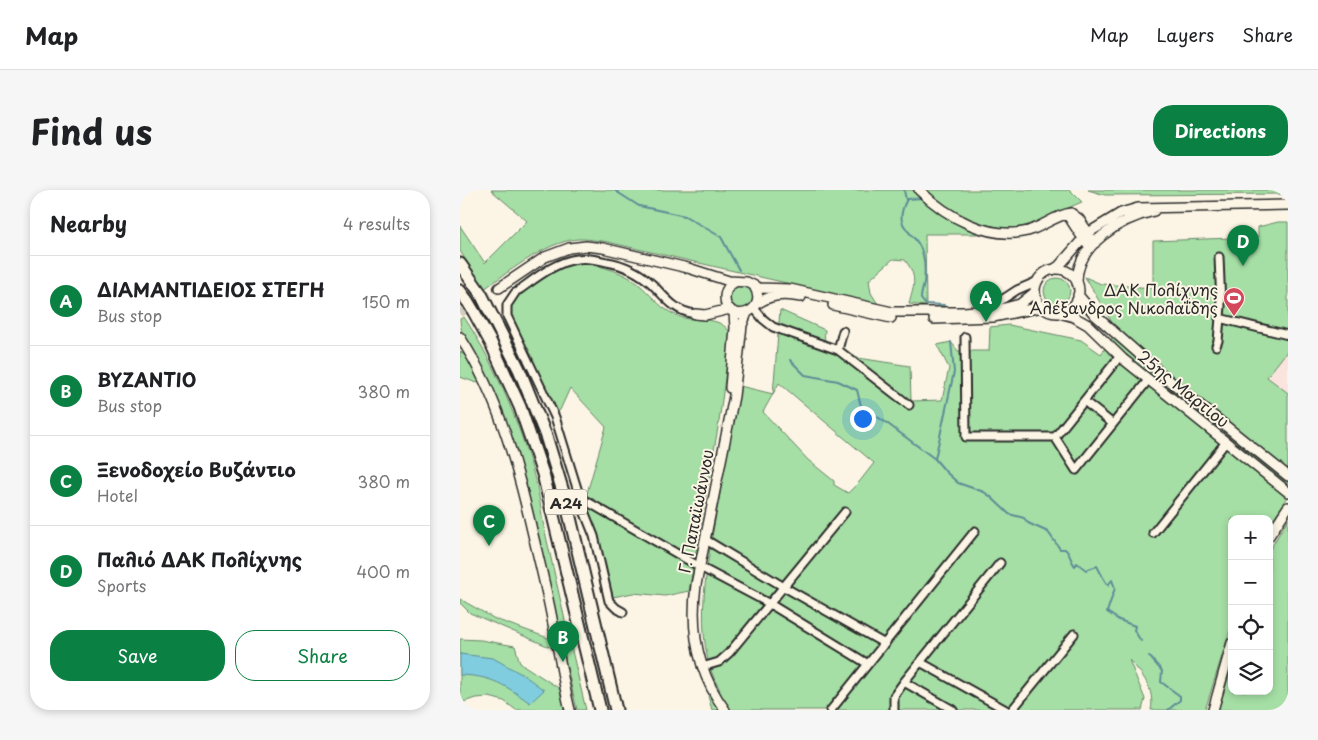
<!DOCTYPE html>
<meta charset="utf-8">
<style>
body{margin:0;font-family:"Playpen Sans",sans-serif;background:#f6f6f6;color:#202124}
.controls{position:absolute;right:15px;bottom:15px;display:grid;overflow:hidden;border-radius:10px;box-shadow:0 2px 8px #0003}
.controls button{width:45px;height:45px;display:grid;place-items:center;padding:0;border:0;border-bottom:1px solid #e0e0e0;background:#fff;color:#202124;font:25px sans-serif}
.you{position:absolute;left:402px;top:228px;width:18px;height:18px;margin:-12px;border:4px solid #fff;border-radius:50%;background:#1a73e8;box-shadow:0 0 0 8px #1a73e833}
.badge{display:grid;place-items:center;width:32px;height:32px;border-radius:50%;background:#0b8043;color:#fff;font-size:16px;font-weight:700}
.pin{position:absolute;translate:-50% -41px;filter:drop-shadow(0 1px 2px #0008)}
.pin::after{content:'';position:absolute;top:26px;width:18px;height:15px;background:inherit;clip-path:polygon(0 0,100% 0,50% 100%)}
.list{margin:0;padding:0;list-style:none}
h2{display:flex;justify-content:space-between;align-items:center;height:65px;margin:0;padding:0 20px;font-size:21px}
h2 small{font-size:16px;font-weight:400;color:#757577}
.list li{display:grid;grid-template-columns:32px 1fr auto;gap:15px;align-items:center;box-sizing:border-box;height:90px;padding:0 20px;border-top:1px solid #e0e0e0}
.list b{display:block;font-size:19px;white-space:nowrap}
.list p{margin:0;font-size:16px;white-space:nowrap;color:#757577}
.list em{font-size:16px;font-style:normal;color:#757577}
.actions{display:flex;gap:10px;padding:15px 20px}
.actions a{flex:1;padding:11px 0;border:1px solid #0b8043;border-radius:20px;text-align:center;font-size:18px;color:#0b8043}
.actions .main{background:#0b8043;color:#fff}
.icon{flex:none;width:28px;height:28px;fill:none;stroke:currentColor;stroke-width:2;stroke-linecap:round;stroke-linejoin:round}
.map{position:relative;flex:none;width:828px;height:520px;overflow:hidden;border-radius:20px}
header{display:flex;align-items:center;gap:30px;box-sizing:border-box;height:70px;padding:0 25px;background:#fff;border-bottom:1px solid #e0e0e0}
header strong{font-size:24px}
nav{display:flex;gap:28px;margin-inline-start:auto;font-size:18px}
.intro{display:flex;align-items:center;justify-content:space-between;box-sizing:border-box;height:120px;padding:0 30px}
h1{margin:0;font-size:35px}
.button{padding:12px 22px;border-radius:20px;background:#0b8043;color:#fff;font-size:18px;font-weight:700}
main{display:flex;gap:30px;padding:0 30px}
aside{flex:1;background:#fff;border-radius:20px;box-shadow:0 2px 8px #0003}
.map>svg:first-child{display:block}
.built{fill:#fae4dd}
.green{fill:#a5dfa5;stroke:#688568;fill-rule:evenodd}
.water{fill:#80cddf;stroke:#5e8c97}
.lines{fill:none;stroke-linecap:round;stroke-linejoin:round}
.stream{stroke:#5e8c97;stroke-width:2}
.tertiary-tunnel{stroke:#d2cdc0;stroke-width:9;stroke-dasharray:9 4.5;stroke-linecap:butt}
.minor-casing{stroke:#2b2b2b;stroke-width:11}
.tertiary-casing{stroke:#2b2b2b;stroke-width:12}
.trunk-casing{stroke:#2b2b2b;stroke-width:15}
.minor{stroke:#fcf5e5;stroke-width:7}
.tertiary{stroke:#fcf5e5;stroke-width:9}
.trunk{stroke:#fcf5e5;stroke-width:11}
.trunk-bridge-casing{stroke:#2b2b2b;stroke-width:15;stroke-linecap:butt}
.trunk-bridge{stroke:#fcf5e5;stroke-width:11}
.labels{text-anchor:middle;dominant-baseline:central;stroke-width:4;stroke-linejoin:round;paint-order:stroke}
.shield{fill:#fcf5e5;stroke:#6a6863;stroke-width:1}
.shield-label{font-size:15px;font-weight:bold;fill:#2b2b2b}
.poi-label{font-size:16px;fill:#2b2b2b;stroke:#fcf5e5;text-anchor:end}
.street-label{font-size:16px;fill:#2b2b2b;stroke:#fcf5e5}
</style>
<header>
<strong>Map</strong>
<nav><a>Map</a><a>Layers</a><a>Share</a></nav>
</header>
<div class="intro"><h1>Find us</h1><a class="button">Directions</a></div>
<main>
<aside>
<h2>Nearby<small>4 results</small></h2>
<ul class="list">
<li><span class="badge">A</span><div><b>ΔΙΑΜΑΝΤΙΔΕΙΟΣ ΣΤΕΓΗ</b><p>Bus stop</p></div><em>150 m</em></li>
<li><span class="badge">B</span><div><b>ΒΥΖΑΝΤΙΟ</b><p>Bus stop</p></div><em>380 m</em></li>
<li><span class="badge">C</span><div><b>Ξενοδοχείο Βυζάντιο</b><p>Hotel</p></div><em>380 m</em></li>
<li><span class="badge">D</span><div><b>Παλιό ΔΑΚ Πολίχνης</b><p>Sports</p></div><em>400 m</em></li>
</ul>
<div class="actions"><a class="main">Save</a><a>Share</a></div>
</aside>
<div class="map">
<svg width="828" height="520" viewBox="0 0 828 520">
<rect width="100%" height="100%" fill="#fcf5e5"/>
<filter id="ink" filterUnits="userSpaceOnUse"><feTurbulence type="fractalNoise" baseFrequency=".02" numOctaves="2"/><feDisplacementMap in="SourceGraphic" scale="10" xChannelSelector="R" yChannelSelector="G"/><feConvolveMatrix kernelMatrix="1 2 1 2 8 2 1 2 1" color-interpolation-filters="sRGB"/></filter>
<g filter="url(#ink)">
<!-- built -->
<path class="built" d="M828,160v43l-21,-15z"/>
<!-- green -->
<path class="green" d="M31,0h579l12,12c-38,15 -55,34 -98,22l-6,10h-53l1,72 -17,-2c5,-19 9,-27 -4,-44l-12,-1 -24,21 2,13 7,11 -275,-63c-6,0 -13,-2 -19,-2 -32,-2 -74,32 -100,50l-24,-38v-25l25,37 42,-42z
M628,0h200v4l-183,1z
M818,32h10v128l-21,27 21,16v104l-19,28v-6h-37v105l-27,86h-54c4,-20 -8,-36 -22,-50l16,39 -3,11h-430l-4,-14 12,-6c-31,-51 -11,-136 -1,-191 6,-38 13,-76 21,-113l33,8 7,-84 45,20c-2,13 2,19 14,25l71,11 1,35 31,-1 7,-32 -12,-23 14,-3 7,9h31l1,-24 19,-2 72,15 20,14 16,-23 -32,-54 16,7 52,4v-47l105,-4v-10zM319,193l95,80 -14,18 -12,12 -14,-8v-4l-26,-21 -45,-48z
M121,73c22,3 45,9 61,24 13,12 19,22 36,29 18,8 41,-3 53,18l-12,88 -30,169 -24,5 -32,-3 -20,4 -30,-90 23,-80 -36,-39 -10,22 -5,4 -18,-44 -28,-57c0,-9 5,-17 12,-22l46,-26z
M584 101a13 13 0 1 1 26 0a13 13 0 1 1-26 0Z
M269 107a12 12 0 1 1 24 0a12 12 0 1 1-24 0Z
M4,127c34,52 59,114 74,174 3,15 4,30 8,45 13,58 26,116 40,174h-9l-60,-255c-10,-30 -23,-58 -36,-87 -8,-16 -21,-31 -21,-49z
M0,161l8,8 11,21 -2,3 -17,-6z
M828,329v191h-70l14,-44v25h37v-140z
M0,409l35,20 56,20 1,9 -82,-35 -10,-10z
M0,449l21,1 34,6 5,17 40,26 5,21h-49l-12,-9 -15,-4 -13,1 -16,5z"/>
<!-- water -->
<path class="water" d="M0,464l33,4 32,18 19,14 -14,13c-25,-18 -38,-27 -70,-28z"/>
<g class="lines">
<!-- stream -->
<path class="stream" d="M154,0l25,16 46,10 36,21 18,33
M444,0l2,10
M462,8l-15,1c-17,32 10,30 16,56 2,8 2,19 1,28 -1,5 -3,10 -3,16l4,5 19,1
M330,170l15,15 33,6 19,9 4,16 27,18 47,35 11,13 12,11 26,9 7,5 18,17 15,4 4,5 20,9 12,17h5c5,4 5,11 10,17l2,-3 9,7 11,-4c4,7 6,13 11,19l4,-5 3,8 -8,24 12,8 16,6 -1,4 7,11
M475,269l19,-87 -3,-30
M689,466l13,15 -1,11 19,14v4l-12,10"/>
<!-- tertiary-tunnel -->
<path class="tertiary-tunnel" d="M0,123l39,-25"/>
<!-- minor casing -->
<g class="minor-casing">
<path id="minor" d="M59,100c17,-12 36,-28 58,-31 10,-2 21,1 30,3 18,3 32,10 45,22 14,14 22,27 43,30
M55,103l-8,12v11l48,101 29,94 10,25 15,65 7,7 7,4
M294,118l9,11 10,8 65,23 71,55
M523,118l14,-5 20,-13 21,-9
M759,128l69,17
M505,147l1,100h89
M756,156l2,-5 3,-35 -2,-49
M378,160l5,-19
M624,211l29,23
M595,247l21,33 73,-91
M595,247l65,-81
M121,308l119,69 70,37 98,60
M693,343l73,-91
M246,350l78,47 101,57
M460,472l86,48
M242,477l17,-5 10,-9 116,-141
M444,492l49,28
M371,520l144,-179
M434,520v-14l10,-14 96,-119
M552,520l62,-76"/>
</g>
<!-- tertiary casing -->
<g class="tertiary-casing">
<path id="tertiary" d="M459,0c27,26 69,51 109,41 14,-4 28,-16 43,-18l8,6 16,24
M607,24l19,29
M575 101a22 22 0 1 1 44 0a22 22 0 1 1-44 0Z
M593,80l6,-4 29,-33 33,-20 17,-5 150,-3
M275,92c-6,3 -10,8 -10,16 0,27 46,16 29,-12
M617,93c-1,-39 44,-64 77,-72
M39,98l46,-31 24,-9 17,-2 17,2 85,20 41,13 18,1 12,6 31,1 102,23h72l37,-3 19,-5 15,-12
M618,105l18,21 69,61 123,99
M296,115c13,-11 28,-11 45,-8
M373,115l58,13
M599,123l15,4 14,8 35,34 165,133
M235,124l10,1 25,-6
M474,129l59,-2 49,-10
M0,147c40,62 58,132 74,202 7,29 14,57 19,85 6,29 10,58 17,86
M270,198l5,-60 -1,-16
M809,346l19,-29
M265,520c-27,-37 -35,-80 -29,-125l38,-189 8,-71 5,-12
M753,520l19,-67"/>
</g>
<!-- trunk casing -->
<g class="trunk-casing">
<path id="trunk" d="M0,74l21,30
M0,101l8,11
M26,114l33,65 27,67 21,69 49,205
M14,122l17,31 29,64 23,67 57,236"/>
</g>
<!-- minor -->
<use href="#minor" class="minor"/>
<!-- tertiary -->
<use href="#tertiary" class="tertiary"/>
<!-- trunk -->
<use href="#trunk" class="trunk"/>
<!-- trunk-bridge casing -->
<g class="trunk-bridge-casing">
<path id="trunk-bridge" d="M21,104l5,10
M8,112l6,10"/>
</g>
<!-- trunk-bridge -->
<use href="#trunk-bridge" class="trunk-bridge"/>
</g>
</g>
<!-- icons -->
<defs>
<g id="stadium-pin" transform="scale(1.125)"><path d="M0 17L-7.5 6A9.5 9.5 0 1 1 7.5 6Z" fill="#d1495b" stroke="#fcf5e5"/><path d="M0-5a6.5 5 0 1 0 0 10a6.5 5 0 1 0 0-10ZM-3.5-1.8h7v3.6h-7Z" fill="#fff"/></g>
</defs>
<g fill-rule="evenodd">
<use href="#stadium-pin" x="774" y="108"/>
</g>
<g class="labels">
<!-- shield labels -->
<rect class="shield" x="85" y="299.5" width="42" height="25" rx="4"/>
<g class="shield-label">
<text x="106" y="312">Α24</text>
</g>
<!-- poi labels -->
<g class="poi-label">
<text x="758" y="99">ΔΑΚ Πολίχνης<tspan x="758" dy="18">Αλέξανδρος Νικολαΐδης</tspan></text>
</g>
<!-- street labels -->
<g class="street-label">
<text transform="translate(724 198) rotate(39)">25ης Μαρτίου</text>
<text transform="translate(235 321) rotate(-79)">Γ. Παπαϊωάννου</text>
</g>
</g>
</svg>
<div class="controls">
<button>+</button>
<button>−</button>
<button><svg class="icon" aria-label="locate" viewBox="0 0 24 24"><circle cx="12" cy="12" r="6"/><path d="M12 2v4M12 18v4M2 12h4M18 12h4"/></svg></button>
<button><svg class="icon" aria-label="layers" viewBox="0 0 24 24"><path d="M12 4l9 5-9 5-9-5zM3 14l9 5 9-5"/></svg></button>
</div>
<div class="you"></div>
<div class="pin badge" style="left:526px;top:132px">A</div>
<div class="pin badge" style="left:103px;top:472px">B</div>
<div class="pin badge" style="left:29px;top:356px">C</div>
<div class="pin badge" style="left:783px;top:76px">D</div>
</div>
</main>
